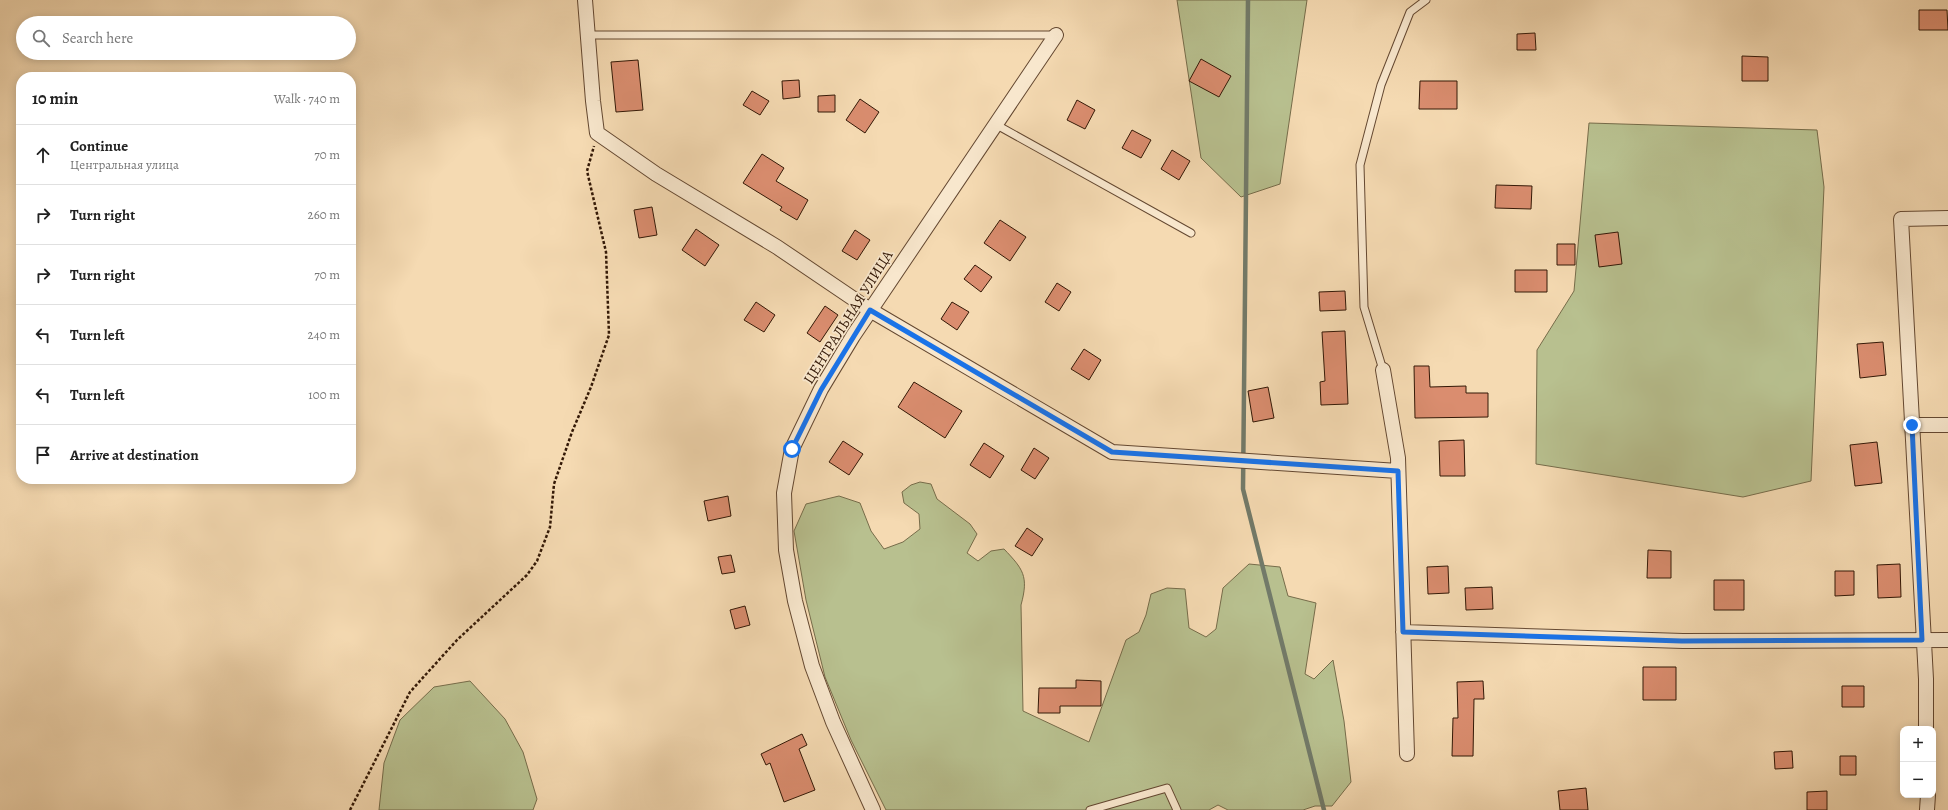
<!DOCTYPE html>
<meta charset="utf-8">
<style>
body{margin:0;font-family:Alegreya,serif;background:#f2f2f2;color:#222}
.controls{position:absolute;right:12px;bottom:12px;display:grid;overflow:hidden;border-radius:8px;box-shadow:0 2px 10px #0003}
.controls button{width:36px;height:36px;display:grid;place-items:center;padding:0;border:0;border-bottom:1px solid #e0e0e0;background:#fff;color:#222;font:20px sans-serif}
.stop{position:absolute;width:12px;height:12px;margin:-9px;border:3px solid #1a73e8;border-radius:50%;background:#fff}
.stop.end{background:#1a73e8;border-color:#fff;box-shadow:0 1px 4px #0008}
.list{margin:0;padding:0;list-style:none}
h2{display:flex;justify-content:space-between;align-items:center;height:52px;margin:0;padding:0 16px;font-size:17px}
h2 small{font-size:13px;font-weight:400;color:#767676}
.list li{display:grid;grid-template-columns:26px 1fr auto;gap:12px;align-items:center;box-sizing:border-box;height:60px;padding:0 16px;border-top:1px solid #e0e0e0}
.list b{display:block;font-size:15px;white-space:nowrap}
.list p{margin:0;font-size:13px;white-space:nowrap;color:#767676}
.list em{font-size:13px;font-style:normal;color:#767676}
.icon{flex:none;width:22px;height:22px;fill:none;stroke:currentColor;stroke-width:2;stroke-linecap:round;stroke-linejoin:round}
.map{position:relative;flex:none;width:1948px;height:810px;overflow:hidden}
.search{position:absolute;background:#fff;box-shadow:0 2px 10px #0003;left:16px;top:16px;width:340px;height:44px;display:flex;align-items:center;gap:10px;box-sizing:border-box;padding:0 14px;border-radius:22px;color:#767676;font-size:15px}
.panel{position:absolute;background:#fff;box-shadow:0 2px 10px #0003;left:16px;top:72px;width:340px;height:412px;border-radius:16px}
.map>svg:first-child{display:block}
.green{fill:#b8c08f;stroke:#766c4a}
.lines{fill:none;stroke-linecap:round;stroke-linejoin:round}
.stream{stroke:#727a69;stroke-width:4.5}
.building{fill:#da8d6f;stroke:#331806}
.lane-casing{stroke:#644831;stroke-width:9}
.street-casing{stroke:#644831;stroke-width:16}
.path{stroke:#331806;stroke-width:2.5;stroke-dasharray:3 2;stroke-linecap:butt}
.lane{stroke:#f8e7cd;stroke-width:7}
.street{stroke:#f8e7cd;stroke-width:14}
.route{stroke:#1a73e8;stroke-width:5}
.labels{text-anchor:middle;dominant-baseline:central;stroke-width:3.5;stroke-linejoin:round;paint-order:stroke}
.street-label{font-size:15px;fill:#331806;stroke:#f8e7cd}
</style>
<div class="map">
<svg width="1948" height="810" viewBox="0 0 1948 810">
<rect width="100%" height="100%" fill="#f5dab2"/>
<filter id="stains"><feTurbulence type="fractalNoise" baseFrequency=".005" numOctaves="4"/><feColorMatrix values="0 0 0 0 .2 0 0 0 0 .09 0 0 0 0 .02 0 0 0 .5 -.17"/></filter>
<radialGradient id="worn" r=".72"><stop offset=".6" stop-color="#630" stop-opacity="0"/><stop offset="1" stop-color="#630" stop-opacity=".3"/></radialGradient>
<!-- green -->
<path class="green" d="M1177,0h130l-27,184 -39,13 -40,-39z
M1589,123l228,7 7,57 -13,294 -68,16 -207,-33 1,-114 37,-59z
M920,482l11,2 6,15 33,25 7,10 -10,19 11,8 13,-10 13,-2c19,20 25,27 17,56l2,106 66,31 37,-102 13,-8 7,-17 5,-21 16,-6 18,1 4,39 17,9 10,-8 7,-41 26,-24 31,3 8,29 28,7 -11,71 9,5 19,-19 11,61 7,61 -19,24h-17l-12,4h-75l-10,-5 -9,5h-323l-35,-70 -26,-63 -19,-77 -12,-69 12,-27 33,-8 21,7 11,28 13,18 19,-7 17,-13 -1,-15 -15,-11 -2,-11 9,-7z
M470,681l35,38 18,33 14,47 -4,11h-154l5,-47 16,-43 34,-33z"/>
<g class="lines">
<!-- stream -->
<path class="stream" d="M1248,0l-5,489 81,321"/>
</g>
<!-- building -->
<path class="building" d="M1919,10h28l1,20h-29z
M1535,33l1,17h-19v-16z
M1742,56l26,1v24h-26z
M1201,59l30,17 -12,21 -30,-16z
M638,60l5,50 -27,2 -5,-50z
M799,80l1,17 -17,2 -1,-18z
M1420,81h37v28h-38z
M752,91l17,10 -9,14 -17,-10z
M835,95v17h-17v-16z
M860,99l19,13 -14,21 -19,-13z
M1077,100l18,10 -10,19 -18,-9z
M1132,130l19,10 -10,18 -19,-10z
M1172,150l18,11 -11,19 -18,-11z
M762,154l22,14 -8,13 32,19 -11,20 -17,-10 2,-3 -39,-24z
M1496,185l36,1 -1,23 -36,-1z
M652,207l5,28 -18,3 -5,-28z
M1000,220l26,17 -16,24 -26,-18z
M696,229l23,16 -14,21 -23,-16z
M855,230l15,10 -13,20 -15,-9z
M1618,232l4,32 -23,3 -4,-32z
M1557,244h18v21h-18z
M975,265l17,12 -11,15 -17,-13z
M1515,270h32v22h-32z
M1057,283l14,9 -12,19 -14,-9z
M1345,291l1,19 -26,1 -1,-19z
M756,302l19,13 -11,17 -20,-12z
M952,302l17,10 -12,18 -16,-11z
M825,306l13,9 -18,27 -13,-9z
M1345,331l3,73 -27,1 -1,-23 5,-1 -3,-49z
M1883,342l3,33 -26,3 -3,-34z
M1084,349l17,11 -12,20 -18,-11z
M1414,366h15l1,21 36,-1v7h22v24l-73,1z
M914,382l48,29 -17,27 -47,-31z
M1268,387l6,31 -21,4 -5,-31z
M1464,440l1,36h-25l-1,-35z
M843,441l20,13 -14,21 -20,-13z
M1877,442l5,41 -27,3 -5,-41z
M984,443l20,13 -14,22 -20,-13z
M1034,448l15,10 -14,21 -14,-9z
M728,496l3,20 -23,5 -4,-20z
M1027,528l16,11 -11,17 -17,-10z
M1648,550l23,1v27h-24z
M731,555l4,17 -13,2 -4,-17z
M1900,564l1,33 -23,1 -1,-33z
M1448,566l1,27 -21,1 -1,-27z
M1835,571h19v24l-19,1z
M1714,580h30v30h-30z
M1492,587l1,22 -27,1 -1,-22z
M745,606l5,19 -15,4 -5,-19z
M1643,667h33v33h-33z
M1076,680l25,1v25h-41v7h-22l1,-25h37z
M1483,681l1,18h-10l-1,57h-21l1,-38h5l-1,-36z
M1842,686h22v21h-22z
M802,734l5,11 -8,4 16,41 -31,12 -14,-39 -4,2 -5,-11z
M1792,751l1,17 -18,1 -1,-17z
M1840,756h16v19h-16z
M1586,788l2,22h-28l-2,-19z
M1827,791v19h-20v-18z"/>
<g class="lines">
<!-- lane casing -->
<g class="lane-casing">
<path id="lane" d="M587,35h469
M995,124l196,109
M1383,370l-19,-63 -4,-142 21,-80 29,-73 16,-12
M1090,810l77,-22 10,22"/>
</g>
<!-- street casing -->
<g class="street-casing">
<path id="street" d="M585,0l8,101 4,32 59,41 121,73 93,63 242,142 286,19
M1383,370l15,88 9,296
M1912,425h36
M1403,632l280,9 265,-1
M1926,729v-50l-25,-460 47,-1
M873,810l-40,-88 -21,-56 -17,-65 -9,-51 -2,-57 8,-44 29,-60 32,-53 203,-301
M1927,810l1,-15"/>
</g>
<!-- path -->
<path class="path" d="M350,810l60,-118 47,-52 70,-65 10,-14 13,-34 4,-43 18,-52 19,-45 18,-52 -3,-83 -19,-81 7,-25"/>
<!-- lane -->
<use href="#lane" class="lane"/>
<!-- street -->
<use href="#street" class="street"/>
</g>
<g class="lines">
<!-- route -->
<path class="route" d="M792,449l29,-59 49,-80 242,142 286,19 5,161 279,9 240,-1 -10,-215"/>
</g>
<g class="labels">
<!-- street labels -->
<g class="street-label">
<text transform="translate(848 317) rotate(-58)">ЦЕНТРАЛЬНАЯ УЛИЦА</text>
</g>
</g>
<rect width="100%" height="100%" filter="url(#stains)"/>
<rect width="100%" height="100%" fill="url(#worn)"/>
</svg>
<div class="controls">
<button>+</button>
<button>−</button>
</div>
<div class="stop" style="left:792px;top:449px"></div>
<div class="stop end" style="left:1912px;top:425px"></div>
<div class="search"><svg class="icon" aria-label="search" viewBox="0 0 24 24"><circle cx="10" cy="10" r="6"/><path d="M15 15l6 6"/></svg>Search here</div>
<section class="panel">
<h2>10 min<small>Walk · 740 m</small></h2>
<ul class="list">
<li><svg class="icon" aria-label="ahead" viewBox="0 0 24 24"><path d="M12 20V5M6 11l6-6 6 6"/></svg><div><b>Continue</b><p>Центральная улица</p></div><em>70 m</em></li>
<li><svg class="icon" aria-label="right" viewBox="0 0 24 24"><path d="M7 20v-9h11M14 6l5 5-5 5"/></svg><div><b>Turn right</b></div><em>260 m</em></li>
<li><svg class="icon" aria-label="right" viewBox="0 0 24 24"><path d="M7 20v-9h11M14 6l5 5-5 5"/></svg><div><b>Turn right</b></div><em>70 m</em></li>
<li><svg class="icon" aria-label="left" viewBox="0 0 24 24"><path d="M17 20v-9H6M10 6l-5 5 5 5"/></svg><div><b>Turn left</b></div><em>240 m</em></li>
<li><svg class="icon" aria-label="left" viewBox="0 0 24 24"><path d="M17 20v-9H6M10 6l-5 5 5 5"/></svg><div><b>Turn left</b></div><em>100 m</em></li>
<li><svg class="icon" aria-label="arrive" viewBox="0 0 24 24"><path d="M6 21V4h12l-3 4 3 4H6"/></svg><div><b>Arrive at destination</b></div></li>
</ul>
</section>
</div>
